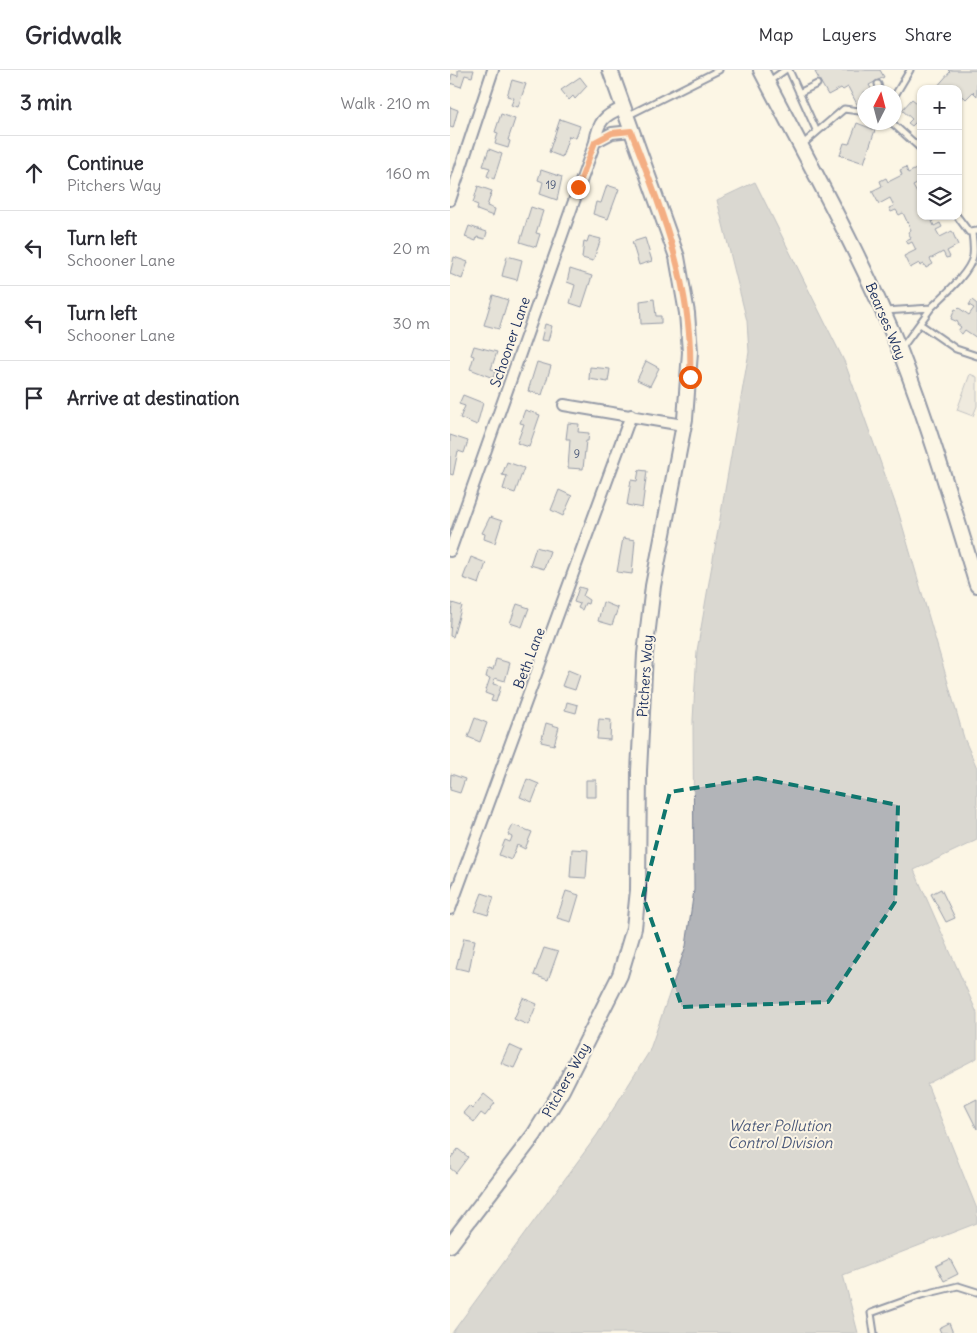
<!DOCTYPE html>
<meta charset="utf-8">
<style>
body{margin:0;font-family:Delius,sans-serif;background:#f7f7f7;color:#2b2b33}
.controls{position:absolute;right:15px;top:15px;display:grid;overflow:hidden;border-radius:10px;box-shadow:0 1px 4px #0004}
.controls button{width:45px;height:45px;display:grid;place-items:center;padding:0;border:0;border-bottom:1px solid #e1e1e2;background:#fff;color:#2b2b33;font:25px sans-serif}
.compass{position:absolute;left:407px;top:15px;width:45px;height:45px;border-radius:50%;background:#fff;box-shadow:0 1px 4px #0004;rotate:6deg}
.stop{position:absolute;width:15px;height:15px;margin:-11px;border:4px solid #ea580c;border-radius:50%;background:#fff}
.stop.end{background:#ea580c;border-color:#fff;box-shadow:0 1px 5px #0008}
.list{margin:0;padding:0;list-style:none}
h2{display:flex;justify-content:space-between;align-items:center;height:65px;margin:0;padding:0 20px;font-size:21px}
h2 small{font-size:16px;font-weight:400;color:#7c7c81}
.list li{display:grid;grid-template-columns:32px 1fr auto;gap:15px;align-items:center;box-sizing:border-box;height:75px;padding:0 20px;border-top:1px solid #e1e1e2}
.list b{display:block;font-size:19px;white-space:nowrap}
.list p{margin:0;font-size:16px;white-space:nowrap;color:#7c7c81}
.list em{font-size:16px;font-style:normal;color:#7c7c81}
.icon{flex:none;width:28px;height:28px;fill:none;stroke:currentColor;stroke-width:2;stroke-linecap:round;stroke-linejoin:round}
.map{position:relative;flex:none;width:527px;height:1263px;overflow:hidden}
header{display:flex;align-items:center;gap:30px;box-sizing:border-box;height:70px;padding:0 25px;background:#fff;border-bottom:1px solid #e1e1e2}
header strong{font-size:24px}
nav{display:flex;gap:28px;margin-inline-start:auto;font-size:18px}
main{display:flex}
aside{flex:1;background:#fff}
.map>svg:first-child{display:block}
.green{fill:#dfdbd4;stroke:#7d8599}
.water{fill:#b2b4b8;stroke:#767f94}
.building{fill:#c8c7c6;stroke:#1b2f5e}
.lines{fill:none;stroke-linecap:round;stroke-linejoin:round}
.lane-casing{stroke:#1b2f5e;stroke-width:9}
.street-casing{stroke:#1b2f5e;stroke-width:14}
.secondary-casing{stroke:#1b2f5e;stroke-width:18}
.lane{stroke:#fcf5e5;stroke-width:5}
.street{stroke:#fcf5e5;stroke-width:10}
.secondary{stroke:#fcf5e5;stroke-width:14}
.route{stroke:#ea580c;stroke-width:6}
.marked{fill:none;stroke:#0f766e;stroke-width:4;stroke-dasharray:10 6;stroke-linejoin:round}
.labels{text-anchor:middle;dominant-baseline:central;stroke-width:4;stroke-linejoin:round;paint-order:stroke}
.number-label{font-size:11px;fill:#465578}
.street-label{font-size:14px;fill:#1b2f5e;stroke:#fcf5e5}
.water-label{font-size:15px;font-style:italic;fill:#485779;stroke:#fcf5e5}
</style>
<header>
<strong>Gridwalk</strong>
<nav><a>Map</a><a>Layers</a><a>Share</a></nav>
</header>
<main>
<aside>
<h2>3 min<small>Walk · 210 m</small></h2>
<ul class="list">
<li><svg class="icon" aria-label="ahead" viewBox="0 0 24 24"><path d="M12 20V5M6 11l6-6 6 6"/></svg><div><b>Continue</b><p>Pitchers Way</p></div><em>160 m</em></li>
<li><svg class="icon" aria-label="left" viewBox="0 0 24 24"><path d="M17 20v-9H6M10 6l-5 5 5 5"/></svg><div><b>Turn left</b><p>Schooner Lane</p></div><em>20 m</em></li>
<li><svg class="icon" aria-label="left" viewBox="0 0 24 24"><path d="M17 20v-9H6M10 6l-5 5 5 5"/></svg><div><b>Turn left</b><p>Schooner Lane</p></div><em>30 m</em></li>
<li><svg class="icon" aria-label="arrive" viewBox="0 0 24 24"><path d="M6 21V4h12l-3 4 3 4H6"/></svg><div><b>Arrive at destination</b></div></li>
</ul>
</aside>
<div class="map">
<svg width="527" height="1263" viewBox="0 0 527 1263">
<rect width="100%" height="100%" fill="#fcf5e5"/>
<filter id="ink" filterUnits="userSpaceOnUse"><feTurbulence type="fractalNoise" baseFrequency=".02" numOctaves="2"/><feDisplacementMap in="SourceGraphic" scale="10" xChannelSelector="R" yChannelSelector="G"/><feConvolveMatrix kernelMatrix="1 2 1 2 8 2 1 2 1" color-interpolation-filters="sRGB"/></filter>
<g filter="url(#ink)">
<!-- green -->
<path class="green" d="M520,304l7,3v29l-4,10 -16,-6z"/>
<!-- water -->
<path class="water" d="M305,112l90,181 54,151 65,224 13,30v72l-63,30 63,143v45l-50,26 50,125v14l-134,52 15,58h-406l145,-198 52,-83 37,-106 8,-56 -1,-170 4,-69 52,-299 -2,-31 -30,-121z"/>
<!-- building -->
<path class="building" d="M8,0h16l-2,7 -7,-2 -4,12 -11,-4 2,-9 6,2z
M370,0h60l4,7 -15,8 4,7h-9v13l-5,3 -11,-21 -5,3 -2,-2 -13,7 -13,-23z
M498,0h29v26l-4,-4 -7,7 -3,-3 -5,6v-13h-23l15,-17z
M130,7l7,9 -12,13 -2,-3 -4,4 -8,-10z
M62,10l14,4 -8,23 -7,-2 3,-7 -7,-2z
M462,29l9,7v20l-5,-4 -4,4 -4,-3 4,-4 -10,-9z
M0,37l8,3 -5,18 -3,-1z
M51,44l14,5 -7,21 2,1 -2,7 -13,-4 3,-11 -3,-1z
M110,49l20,7 -4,12 -7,-2 -7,21 -13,-5z
M407,53l18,7 -11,33 -24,-8 4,-12 5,1z
M39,79l13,5 -8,25 -7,-3 3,-8 -7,-2z
M456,97l2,6 10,-5 3,5v9l-8,4 4,7 4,-2v25h12l2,3 -3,2 2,5 6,-3 2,4 -6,3 4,7 12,-6 6,14 -11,6 3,6 -4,1 -3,-6 -13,7 3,5 -7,4 -2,-4 -4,2 -1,-3 -9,5 -6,-12 12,-6 -4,-8 -4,2 -2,-4 5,-2 -3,-6 3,-2 -8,-17 -4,2 -3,-5 -5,2 -2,-4 5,-2 -4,-8 -11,6 -7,-13 10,-5 -2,-5 6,-3 2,4 14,-7 -2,-5z
M91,100l21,7 -5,23 -17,-6 3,-12 -5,-2z
M157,115l12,4 -11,30 -15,-5 3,-12 5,1z
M28,116l14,5 -5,15 8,3 -2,7 -16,-6 1,-5 -5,-2z
M81,137l12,4 -7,22 4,1 -4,13 -16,-5z
M19,156l18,6 -2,7 -8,-2 -1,4 -11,-4z
M139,166l12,3 -8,22 -11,-3 2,-17 3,1z
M195,168l7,23 -13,4 -7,-23z
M57,186l15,4 -5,20 -15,-4z
M4,187l14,5 -6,17 -12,-5z
M120,199l22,7 -10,31 -12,-4 5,-18 -8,-3z
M43,225l15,5 -9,29 -15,-4z
M204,229l2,17h5v7l-20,1 -1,-23z
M522,230l5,4v34l-12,-8 -3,4 -4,-3 3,-4 -4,-3 1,-2 -7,-3 4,-10 2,1 2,-2 10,7 5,-7 -5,-3z
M95,254l7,2 -4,15 -7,-1z
M24,276l23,6 -6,17 5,1 -3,8 -23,-9 4,-13 -3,-1z
M196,291l13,7 -9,18 -13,-6z
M87,292l14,4 -9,29 -14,-4z
M140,297l20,2 -2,13 -19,-3z
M13,325l20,8 -6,22 -17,-7 5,-12 -6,-2z
M75,340l15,5 -11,32 -12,-4 7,-19 -4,-1z
M118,353l11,1 -1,8 11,1 -1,8h-2l-3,28 -15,-1 2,-29h-4z
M0,365l18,6 -4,12 -6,-2 -5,24 -3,-1z
M57,392l17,6 -9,25 -12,-4 4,-13 -5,-1z
M189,400l8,1 -5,37 -15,-3 4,-25 6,1z
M109,420l13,6 -9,20 -12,-6z
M40,447l12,4 -7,22 -11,-4 1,-5 -3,-1z
M173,468l12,2 -3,34 -15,-2z
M86,477l14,4 -6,18 -14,-4z
M21,487l15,6 -7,21 -16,-6z
M129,517l7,2 -3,7 6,4 -1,4 -3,-1 -3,7 -4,-2 2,-4 -6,-2z
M153,532l15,6 -6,17 -14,-4z
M2,533l10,3 -9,31 -3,-1z
M67,534l12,4 -7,19 -12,-4z
M46,589l14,4 -5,18 -10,-3 -2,6 8,2 -5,16 -5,-1 2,-5 -8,-3 5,-15 -4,-1 2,-8 5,1z
M118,600l12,5 -5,15 -13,-4z
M117,632l11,3 -2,8 -11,-3z
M25,648l12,5 -7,19 -12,-5z
M149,649l12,1 -1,20 -13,-1z
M96,653l13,4 -5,18 -13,-3z
M1,704l14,5 -5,14 -10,-3z
M77,709l12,5 -7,18 -12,-5z
M136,710h10v17h-10z
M63,755l19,7 -7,17 -8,-4 -6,15 -12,-5 6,-15 5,2 2,-5 -4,-2z
M122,779l16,1 -2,28 -16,-1z
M491,819l14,29 -9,4 -15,-28z
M116,821l13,4 -8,27 -14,-4z
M32,823l12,4 -6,18 -13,-4z
M14,868l11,2 -6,31 -13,-3z
M94,878l14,4 -10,28 -14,-5z
M73,928l14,6 -9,21 -14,-6z
M59,975l13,6 -8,17 -13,-5z
M34,1024l11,9 -10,13 -4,-3 -7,9 -11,-9 6,-7 3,3z
M527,1029v30l-12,-24z
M8,1079l10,8 -12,16 -6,-5v-9z
M500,1189l8,15 -14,7 -8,-15z
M499,1253l4,10h-12l-2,-5z"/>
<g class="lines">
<!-- lane casing -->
<g class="lane-casing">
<path id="lane" d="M339,0l28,62 -15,13
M318,12l17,-12
M428,14l2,8
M349,23l18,-9
M444,27l16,-27
M179,45l90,-45
M441,52l30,27
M367,62l27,-23 15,2 5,-3
M507,146l12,16 8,-1
M481,238c12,-12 39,-35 42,-52 1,-7 0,-16 -1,-23
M435,241l46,-3 -30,41
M470,254l36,25 21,7
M424,1263l-3,-20 50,-18 37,-9 19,6"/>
</g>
<!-- street casing -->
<g class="street-casing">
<path id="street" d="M173,38c-19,7 -25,14 -28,34l17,-9 19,-2
M0,130l43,-130
M114,335l119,20
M0,481l145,-409
M0,839l181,-494"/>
</g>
<!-- secondary casing -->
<g class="secondary-casing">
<path id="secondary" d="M311,0c48,93 100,185 139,281 30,77 53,155 77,234
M0,1175l84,-110 28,-45 58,-115 14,-47 4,-38 1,-119 6,-117 8,-68 32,-167 5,-67 -3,-39 -10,-56 -67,-187"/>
</g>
<!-- lane -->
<use href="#lane" class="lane"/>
<!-- street -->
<use href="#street" class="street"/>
<!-- secondary -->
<use href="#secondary" class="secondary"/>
</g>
</g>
<g class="lines" filter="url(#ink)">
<!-- route -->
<path class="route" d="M128,117l17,-45 17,-9 19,-2c31,80 63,159 59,246"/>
</g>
<!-- marked area -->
<path d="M0 0H527V1263H0ZM307,708l141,27 -3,97 -67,100 -146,5 -39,-111 27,-104z" fill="#fcf5e5" fill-opacity=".55" fill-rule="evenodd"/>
<path class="marked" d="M307,708l141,27 -3,97 -67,100 -146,5 -39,-111 27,-104z"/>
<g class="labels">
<!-- number labels -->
<g class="number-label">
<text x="101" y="115">19</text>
<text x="127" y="384">9</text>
</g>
<!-- street labels -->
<g class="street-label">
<text transform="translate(436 251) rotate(67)">Bearses Way</text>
<text transform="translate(60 272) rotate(-71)">Schooner Lane</text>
<text transform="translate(79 588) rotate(-69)">Beth Lane</text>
<text transform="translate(195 606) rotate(-86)">Pitchers Way</text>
<text transform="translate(116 1010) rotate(-61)">Pitchers Way</text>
</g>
<!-- water labels -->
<g class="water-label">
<text x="330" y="1055">Water Pollution<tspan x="330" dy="17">Control Division</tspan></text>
</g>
</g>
</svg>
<div class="controls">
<button>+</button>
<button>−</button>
<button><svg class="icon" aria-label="layers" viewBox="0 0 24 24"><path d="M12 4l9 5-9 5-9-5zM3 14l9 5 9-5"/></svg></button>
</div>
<svg class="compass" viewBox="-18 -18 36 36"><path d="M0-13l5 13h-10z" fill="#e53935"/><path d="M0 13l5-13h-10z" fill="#7c7c81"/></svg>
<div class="stop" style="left:240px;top:307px"></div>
<div class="stop end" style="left:128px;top:117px"></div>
</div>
</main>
